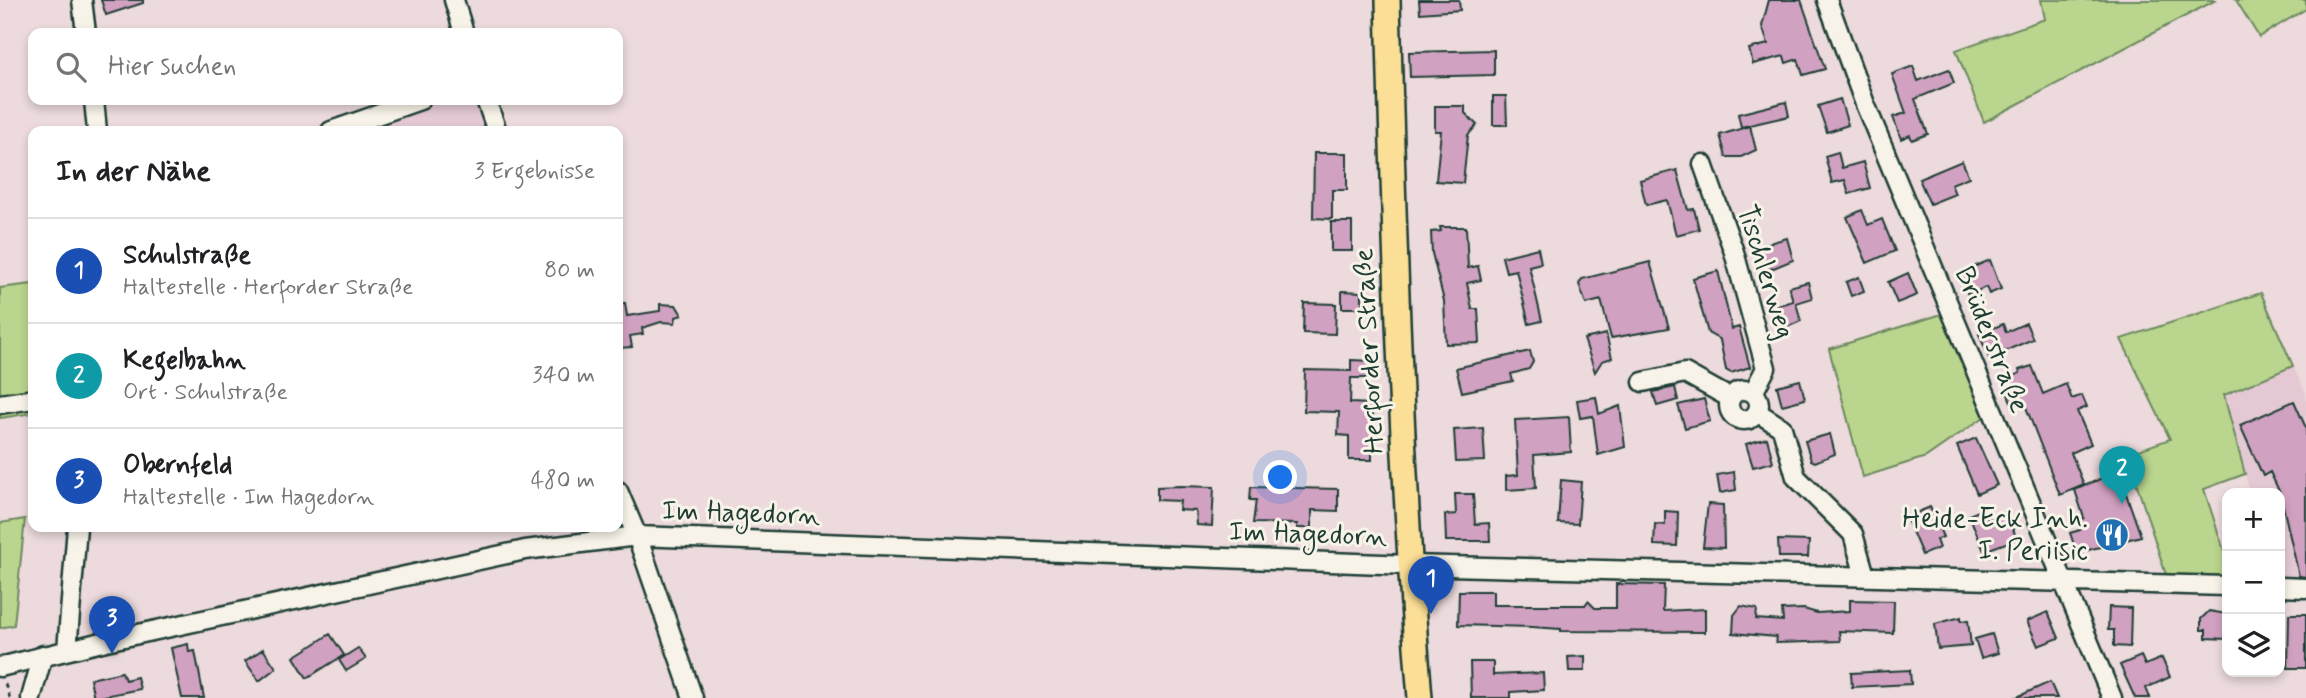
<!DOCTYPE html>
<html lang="de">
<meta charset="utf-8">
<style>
body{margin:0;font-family:Mynerve,sans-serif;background:#f2f2f2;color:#202124}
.controls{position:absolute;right:21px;bottom:21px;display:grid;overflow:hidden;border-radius:14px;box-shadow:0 4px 10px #0003}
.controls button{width:63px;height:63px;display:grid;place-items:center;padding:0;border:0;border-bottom:2px solid #e0e0e0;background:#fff;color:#202124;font:35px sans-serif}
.you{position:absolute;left:1281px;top:478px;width:24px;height:24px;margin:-18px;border:5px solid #fff;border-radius:50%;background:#1a73e8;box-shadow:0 0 0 10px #1a73e833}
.badge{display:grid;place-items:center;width:46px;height:46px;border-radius:50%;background:#b45309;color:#fff;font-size:23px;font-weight:700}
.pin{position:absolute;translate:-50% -58px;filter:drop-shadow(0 2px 4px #0008)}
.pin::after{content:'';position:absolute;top:37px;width:24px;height:21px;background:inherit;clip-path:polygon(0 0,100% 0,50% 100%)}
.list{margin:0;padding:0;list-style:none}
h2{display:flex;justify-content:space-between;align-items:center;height:91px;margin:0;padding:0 28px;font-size:30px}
h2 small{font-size:23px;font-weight:400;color:#757577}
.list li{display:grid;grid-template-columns:46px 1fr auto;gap:21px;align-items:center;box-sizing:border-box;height:105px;padding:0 28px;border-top:2px solid #e0e0e0}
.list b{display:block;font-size:26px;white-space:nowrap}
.list p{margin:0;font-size:23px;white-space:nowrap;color:#757577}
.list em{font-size:23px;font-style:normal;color:#757577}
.icon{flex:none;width:38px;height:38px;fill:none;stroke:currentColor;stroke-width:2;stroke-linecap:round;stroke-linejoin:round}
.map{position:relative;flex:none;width:2306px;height:698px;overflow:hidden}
.search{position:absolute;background:#fff;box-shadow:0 4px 10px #0003;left:28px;top:28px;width:595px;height:77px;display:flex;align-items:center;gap:18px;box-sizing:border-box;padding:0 24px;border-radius:14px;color:#757577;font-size:26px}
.panel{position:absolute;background:#fff;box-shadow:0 4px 10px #0003;left:28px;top:126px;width:595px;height:406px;border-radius:14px}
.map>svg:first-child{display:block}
.built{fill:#e4c9d4}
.green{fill:#bad58d;stroke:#6c8960;stroke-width:2}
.building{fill:#d1a1c1;stroke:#1f3d34;stroke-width:2}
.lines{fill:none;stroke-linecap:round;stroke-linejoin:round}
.minor-casing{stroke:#1f3d34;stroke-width:23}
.major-casing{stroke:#1f3d34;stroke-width:28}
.path{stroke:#1f3d34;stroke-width:2.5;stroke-dasharray:5 5;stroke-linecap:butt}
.minor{stroke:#f7f3e8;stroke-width:18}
.major{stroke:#fbdf96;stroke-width:23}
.labels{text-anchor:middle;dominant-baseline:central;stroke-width:6;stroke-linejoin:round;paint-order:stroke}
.street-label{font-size:28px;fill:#1f3d34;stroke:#f7f3e8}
.poi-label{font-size:28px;fill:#1f3d34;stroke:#f7f3e8;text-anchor:end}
</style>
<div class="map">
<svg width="2306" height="698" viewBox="0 0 2306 698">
<rect width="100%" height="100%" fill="#ecdadc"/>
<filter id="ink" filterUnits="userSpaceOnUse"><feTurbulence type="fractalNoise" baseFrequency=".0143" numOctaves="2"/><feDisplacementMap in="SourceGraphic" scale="14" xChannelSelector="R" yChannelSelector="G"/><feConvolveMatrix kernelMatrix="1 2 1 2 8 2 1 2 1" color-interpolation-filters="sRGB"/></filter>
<g filter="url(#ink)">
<!-- built -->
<path class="built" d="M401,100h76l11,31h-176z
M2293,366l13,28v190h-26v-91h-30l-26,-98z"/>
<!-- green -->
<path class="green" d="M2041,0h175l-232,122 -28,-72 89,-31z
M2236,0h70v9l-47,28z
M33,284v129l-33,5v-130z
M2261,293l32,73 -69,29 21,79 -41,15 23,71v21h-59l-41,-127 43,-15 -49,-100z
M1942,314l42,103 -58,40 -63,20 -34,-128z
M25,519l-11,106 -14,3v-105z"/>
<!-- building -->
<path class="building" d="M101,0h42v3l-37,12z
M1419,0h40l1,10 -40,3z
M1769,0h32l24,69 -22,6 -5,-16 -12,4 -2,-7 -31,8 -4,-15 19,-5 -6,-18z
M1494,50v25l-84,2 -1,-25z
M1913,66l5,15 31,-12 5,14 -39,16 13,35 -16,6 -2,-5 -9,4 -8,-22 13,-4 -14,-39z
M1493,96h13l1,29h-14z
M1840,99l8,26 -21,7 -9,-26z
M1786,102l3,14 -48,11 -3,-13z
M1435,106h30v7l12,12 -9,10 -5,48 -27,-2 5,-50h-6z
M1750,126l6,24 -15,7h-15l-6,-22z
M1838,152l4,16 21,-6 7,26 -21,6 -4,-14 -13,3 -7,-27z
M1314,153h33v37h-15v29l-19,-1z
M1962,161l7,16 -18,7 4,10 -25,10 -11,-25z
M1677,170l11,40 6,-1 5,20 -23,6 -9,-35 -21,5 -6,-25z
M1862,210l6,15 14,-6 13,32 -28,12 -20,-46z
M1331,222h21v29h-21z
M1440,227h26l2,41 10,-2 3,14 -14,3 5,26h6l2,34 -34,1 -2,-43 -12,-48 -1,-21 10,-1z
M1787,238l6,22 -22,9h-9l-3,-11 -6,-4 5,-8z
M1538,248l3,15 -12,3 13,55 -13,3 -13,-54 -10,2 -4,-15z
M1990,260l11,29 -12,5 -3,-7 -18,8 -9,-22z
M1650,262l19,66 -58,10 -10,-38 -15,4 -7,-20 3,-5z
M1718,271l14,58 7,-2 11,40 -19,6 -5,-3 -6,-30 -12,-7 -15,-55z
M1908,273l9,22 -20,8 -9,-21z
M1859,277l5,14 -13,5 -5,-14z
M1808,282l4,16 -16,5 5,18 -18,8 -6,-3 -6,-19 22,-6 -4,-14z
M1342,291l20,1v16h-20z
M625,303l2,13 33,-5v-7l16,1 6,10 -6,2 -1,6 -14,-1 -19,6 1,6 -13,2 2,11 -13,1 -1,-44z
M1304,303l32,1 -1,30 -32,-1z
M2026,323l7,16 -44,19 -10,-24 24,-10 3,8z
M1606,334l6,24 -10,3 -7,11 -11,-33z
M1530,351l3,11 -4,7 -18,5 2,7 -51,11 -6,-24z
M1351,360l22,1v17h-22l-1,25 22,1v56h-23v-24l-11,-1 1,-23 -35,-1 1,-41 46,1z
M2032,366l11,28 23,-10 6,15 10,-4 5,12 -10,4 14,33 -20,9 13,32 -24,10 -36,-93 -11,5 -9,-23 4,-2 -1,-3 13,-6 -1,-3z
M1800,380l5,19 -23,6 -5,-19z
M1675,387l3,13 -21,6 -4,-14z
M1596,397l3,17 21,-8 5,41 -27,8 -5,-39 -13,2 -3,-18z
M1704,399l6,22 -25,7 -7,-23z
M2294,401l12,27v149l-7,-1 -19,-83 -10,-21 -7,4 -23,-51z
M1569,417l2,35 -37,3 2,33 -30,2v-14l12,-1 -3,-55z
M1483,428l2,33 -29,1 -2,-32z
M1830,434l5,20 -20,8 -4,-2 -6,-19z
M1767,438l6,24 -20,5 -7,-23z
M1976,438l21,47 -20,9 -20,-48z
M2118,471l23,65 -64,17 -7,-20 10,-3 -3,-9 7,-3 -9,-28z
M1734,472l2,18 -16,3 -3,-18z
M1561,480l20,2 -3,42 -20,-1z
M1180,486l34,1 -2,39 -15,-1 -1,-14 -17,-1 1,-9 -23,-1v-13z
M1251,487l87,2v22l-26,-1v18h-15v-4l-44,-1 3,-23h-6z
M1455,494h18l2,30 14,-1 1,18h-44l-1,-26 11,-1z
M1708,504l15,1 1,43 -21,-1z
M1930,507l13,30 -7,3 3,8 -17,7 -16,-38z
M1983,509l4,11 19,-8 11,27 -33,12 -15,-36z
M1665,511l13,1 -1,34 -23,-1 1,-21 10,1z
M1778,540l31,1 -1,16h-29z
M1616,584l48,1 -1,26 42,-2v23l-144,-1v-2l-29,-2 -74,-2 1,-34h34v14h92l3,-4 7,7h21z
M1850,600l44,1 -1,32 -54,-2 1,10 -64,2v-6l-43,-4 1,-18 7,-9 16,3 -1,10 27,2 -1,-11 22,-1 13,4 33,-2z
M2109,607l22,1 -1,39 -16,-1v-16h-6z
M2209,611l18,3v25l-21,-1v-8h-5v-11z
M2048,612l11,26 -21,8 -11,-25z
M2289,614h17v54h-18z
M1961,617v4l7,-1 3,26 -33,3 -3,-25z
M330,634l14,21 -37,23 -13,-21z
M1992,634l6,19 -17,5 -6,-19z
M188,644l1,8 6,-1 9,47h-22l-11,-50z
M358,648l8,11 -20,12 -7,-11z
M263,649l13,19 -17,13 -14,-20z
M1585,656v15h-16l-1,-14z
M2141,656l4,9 17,-7 8,19 -24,11 4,10h-15l-15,-33z
M1470,662h23v13l50,-2 1,17 -33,2v6h-40z
M1910,670l1,14 -59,3 -1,-14z
M122,672l3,8 12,-3 3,12 -46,9 -4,-19z
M2050,682l7,16h-42z"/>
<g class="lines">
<!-- minor casing -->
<g class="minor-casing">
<path id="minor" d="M82,0l4,33
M454,0l10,33
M1827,0l38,104 247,594
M94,100l3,31
M486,100l11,31
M331,131l89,-31
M1703,164l31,88 32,116 -13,25
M1643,382l42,-9 45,25
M1729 405a15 15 0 1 1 30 0a15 15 0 1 1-30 0Z
M0,404l33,-5
M1757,412l25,16 14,49 57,57 12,42
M618,491l19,45 56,162
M2280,587l26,1
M67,650l10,-123
M0,667l106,-26 419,-91 112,-14 773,29 817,21
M31,698l12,-43"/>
</g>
<!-- major casing -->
<g class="major-casing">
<path id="major" d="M1388,0c6,233 13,466 32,698"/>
</g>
<!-- path -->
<path class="path" d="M5,684l5,14"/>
<!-- minor -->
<use href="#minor" class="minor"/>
<!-- major -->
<use href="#major" class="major"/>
</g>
</g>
<!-- icons -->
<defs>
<g id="restaurant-disc" transform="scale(1.75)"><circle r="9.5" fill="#1f6fb2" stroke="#f7f3e8"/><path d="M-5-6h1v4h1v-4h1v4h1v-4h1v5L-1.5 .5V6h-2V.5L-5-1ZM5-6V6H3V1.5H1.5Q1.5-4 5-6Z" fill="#fff"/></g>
</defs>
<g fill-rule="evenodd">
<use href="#restaurant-disc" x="2112" y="535"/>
</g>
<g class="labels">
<!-- street labels -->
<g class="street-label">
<text transform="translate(1765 272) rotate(73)">Tischlerweg</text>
<text transform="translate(1991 340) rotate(68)">Brüderstraße</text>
<text transform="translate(1370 351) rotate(-93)">Herforder Straße</text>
<text transform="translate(741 514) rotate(2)">Im Hagedorn</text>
<text transform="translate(1308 535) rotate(2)">Im Hagedorn</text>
</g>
<!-- poi labels -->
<g class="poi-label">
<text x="2088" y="519">Heide-Eck Inh.<tspan x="2088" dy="32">I. Periisic</tspan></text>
</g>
</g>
</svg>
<div class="controls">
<button>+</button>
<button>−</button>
<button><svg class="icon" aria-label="layers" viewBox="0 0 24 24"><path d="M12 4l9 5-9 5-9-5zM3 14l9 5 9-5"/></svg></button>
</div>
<div class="you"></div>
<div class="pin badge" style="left:1431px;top:614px;background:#1a4fb4">1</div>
<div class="pin badge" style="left:2122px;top:504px;background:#0f9aa8">2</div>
<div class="pin badge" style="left:112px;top:654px;background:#1a4fb4">3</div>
<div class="search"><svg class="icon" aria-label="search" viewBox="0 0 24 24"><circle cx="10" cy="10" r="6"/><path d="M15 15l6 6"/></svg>Hier suchen</div>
<section class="panel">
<h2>In der Nähe<small>3 Ergebnisse</small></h2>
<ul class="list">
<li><span class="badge" style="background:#1a4fb4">1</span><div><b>Schulstraße</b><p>Haltestelle · Herforder Straße</p></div><em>80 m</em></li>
<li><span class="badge" style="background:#0f9aa8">2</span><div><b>Kegelbahn</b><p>Ort · Schulstraße</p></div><em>340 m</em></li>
<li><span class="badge" style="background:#1a4fb4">3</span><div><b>Obernfeld</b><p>Haltestelle · Im Hagedorn</p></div><em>480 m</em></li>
</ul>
</section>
</div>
